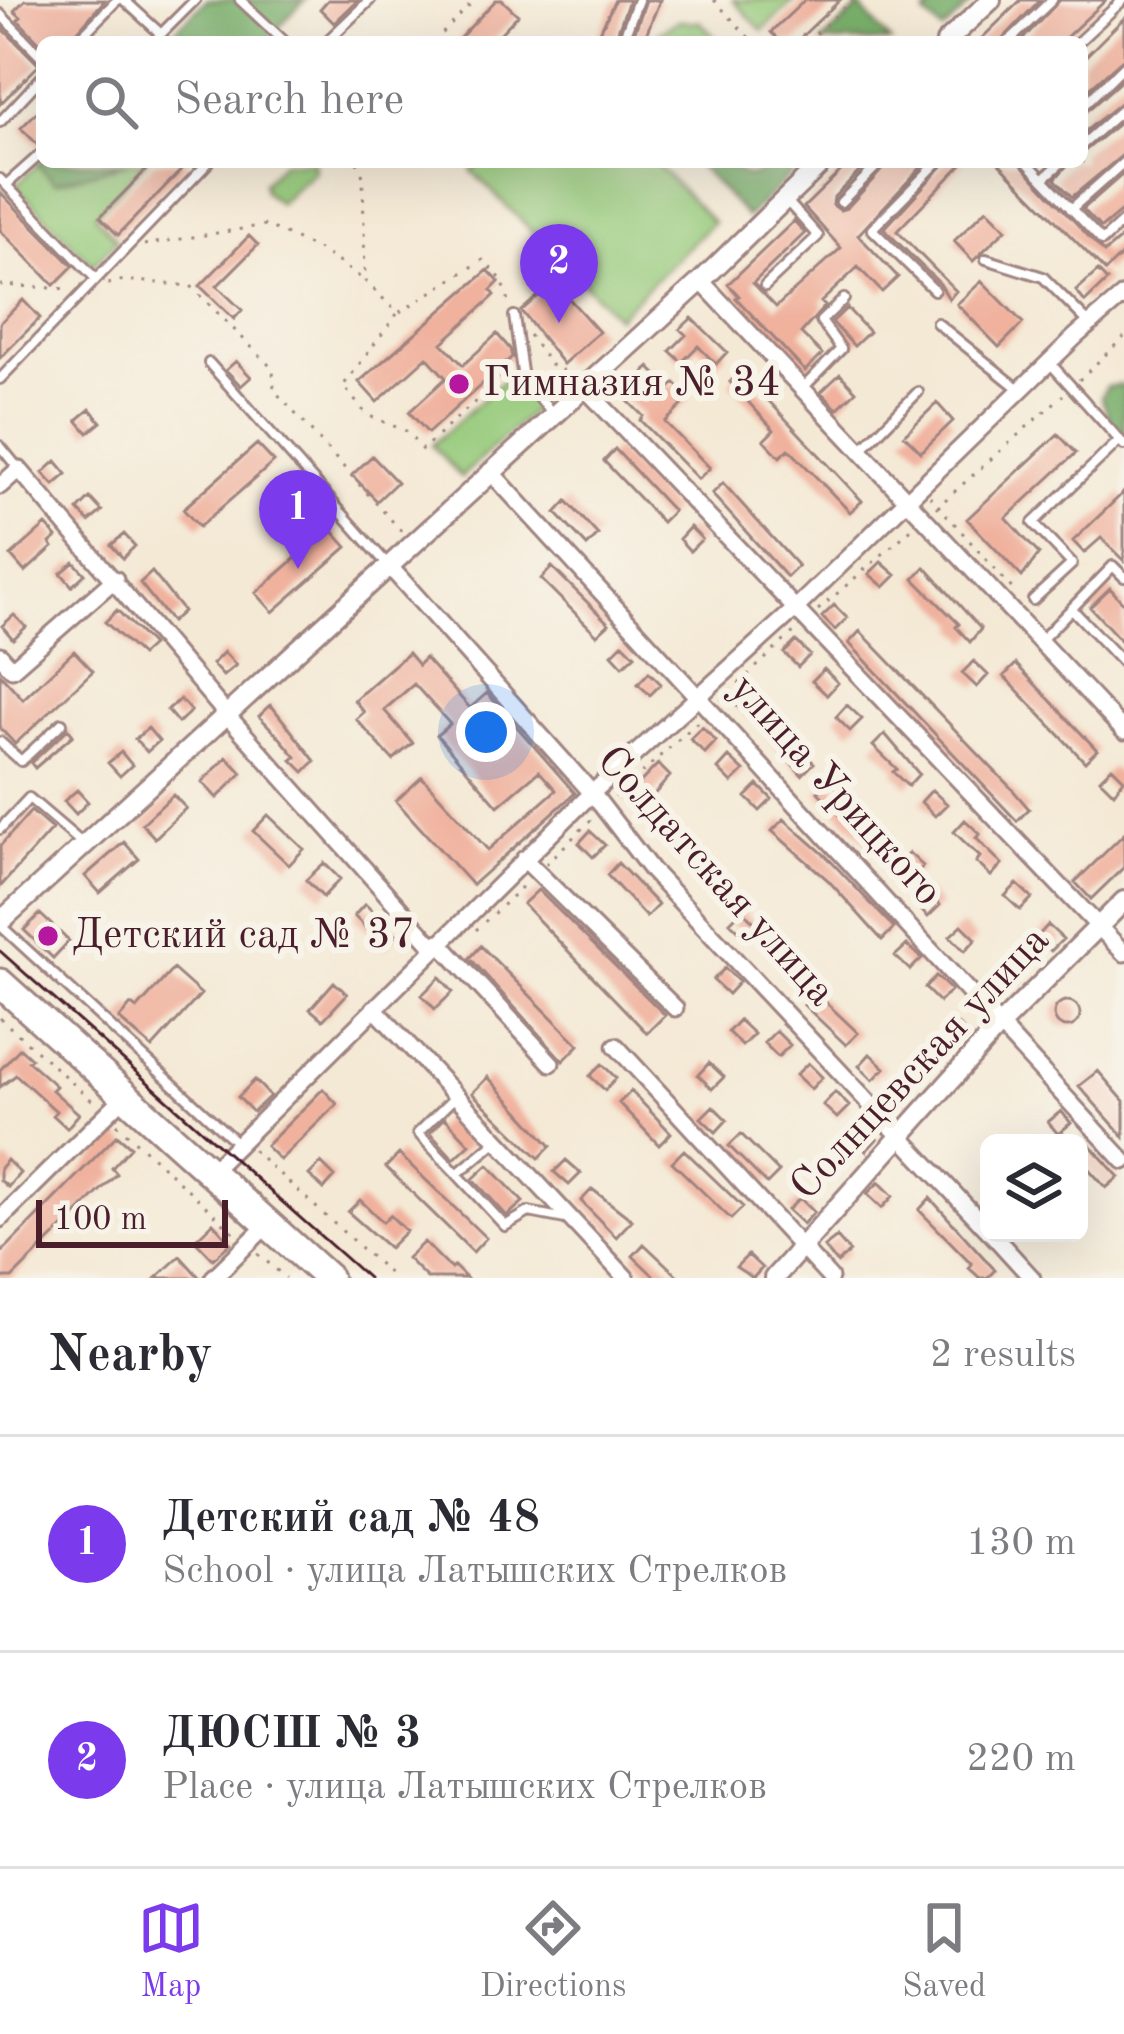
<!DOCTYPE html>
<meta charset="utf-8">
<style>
body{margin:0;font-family:"Old Standard TT",serif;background:#f2f2f3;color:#2b2b33}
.controls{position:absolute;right:36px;bottom:36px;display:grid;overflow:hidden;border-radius:18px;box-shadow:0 12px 48px #0002}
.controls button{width:108px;height:108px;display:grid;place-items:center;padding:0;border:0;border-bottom:3px solid #e1e1e2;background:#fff;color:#2b2b33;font:60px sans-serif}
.scale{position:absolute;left:36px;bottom:30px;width:192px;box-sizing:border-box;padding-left:12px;border:6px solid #4a1f2b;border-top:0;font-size:33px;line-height:42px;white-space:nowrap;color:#4a1f2b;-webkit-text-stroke:9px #f7f3e8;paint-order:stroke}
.you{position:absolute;left:486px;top:732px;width:42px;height:42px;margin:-30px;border:9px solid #fff;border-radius:50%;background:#1a73e8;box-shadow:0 0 0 18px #1a73e833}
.badge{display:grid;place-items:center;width:78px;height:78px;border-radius:50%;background:#7c3aed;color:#fff;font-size:39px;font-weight:700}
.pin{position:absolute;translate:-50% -99px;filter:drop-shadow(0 3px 6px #0008)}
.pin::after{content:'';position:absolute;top:63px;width:42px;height:36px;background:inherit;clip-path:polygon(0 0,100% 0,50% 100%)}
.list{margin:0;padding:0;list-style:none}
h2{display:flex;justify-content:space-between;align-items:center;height:156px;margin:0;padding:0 48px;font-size:51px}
h2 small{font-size:39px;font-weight:400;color:#7c7c81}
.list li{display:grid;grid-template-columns:78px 1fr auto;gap:36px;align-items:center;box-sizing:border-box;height:216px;padding:0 48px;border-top:3px solid #e1e1e2}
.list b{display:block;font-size:45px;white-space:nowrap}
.list p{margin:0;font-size:39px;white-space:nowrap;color:#7c7c81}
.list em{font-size:39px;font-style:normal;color:#7c7c81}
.icon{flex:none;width:66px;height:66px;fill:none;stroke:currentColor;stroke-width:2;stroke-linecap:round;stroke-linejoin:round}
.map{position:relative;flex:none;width:1124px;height:1278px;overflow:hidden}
.search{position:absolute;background:#fff;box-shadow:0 12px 48px #0002;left:36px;right:36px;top:36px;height:132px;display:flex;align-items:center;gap:30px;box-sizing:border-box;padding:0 42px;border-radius:18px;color:#7c7c81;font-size:45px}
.sheet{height:588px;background:#fff}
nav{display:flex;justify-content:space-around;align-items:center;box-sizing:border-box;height:168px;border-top:3px solid #e1e1e2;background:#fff;font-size:33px;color:#7c7c81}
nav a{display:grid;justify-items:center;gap:6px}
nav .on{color:#7c3aed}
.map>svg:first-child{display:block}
.green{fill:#96ca7b;stroke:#707453;stroke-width:3}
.forest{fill:#78ae6b;stroke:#61664b;stroke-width:3}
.building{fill:#f0b19d}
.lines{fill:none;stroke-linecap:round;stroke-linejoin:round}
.service-casing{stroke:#9f8480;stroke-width:14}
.minor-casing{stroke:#9f8480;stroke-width:21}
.tertiary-casing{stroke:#9f8480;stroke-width:24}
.trunk-casing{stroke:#9f8480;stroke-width:33}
.path{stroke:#9f8480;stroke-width:3;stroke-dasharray:3 9;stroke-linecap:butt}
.service{stroke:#fff;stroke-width:8}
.minor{stroke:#fff;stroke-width:15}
.tertiary{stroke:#fff;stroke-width:18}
.trunk{stroke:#fff;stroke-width:27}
.tram{stroke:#4a1f2b;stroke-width:3}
.poi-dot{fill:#b5179e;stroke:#f7f3e8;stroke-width:4.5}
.labels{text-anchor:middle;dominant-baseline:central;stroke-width:12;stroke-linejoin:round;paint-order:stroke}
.poi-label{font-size:42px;fill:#4a1f2b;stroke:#f7f3e8;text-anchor:start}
.street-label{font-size:42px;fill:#4a1f2b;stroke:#f7f3e8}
</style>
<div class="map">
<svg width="1124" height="1278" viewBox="0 0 1124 1278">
<rect width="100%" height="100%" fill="#f7f3e8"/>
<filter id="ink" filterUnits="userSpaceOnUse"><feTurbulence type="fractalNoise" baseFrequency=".00833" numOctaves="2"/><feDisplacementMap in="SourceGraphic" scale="24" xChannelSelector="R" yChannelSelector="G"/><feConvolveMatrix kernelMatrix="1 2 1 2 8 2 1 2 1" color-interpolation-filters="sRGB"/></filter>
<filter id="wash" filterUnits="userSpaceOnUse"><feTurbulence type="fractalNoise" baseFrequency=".004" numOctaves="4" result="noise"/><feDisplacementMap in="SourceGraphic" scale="48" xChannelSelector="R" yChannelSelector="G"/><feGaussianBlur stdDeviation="2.7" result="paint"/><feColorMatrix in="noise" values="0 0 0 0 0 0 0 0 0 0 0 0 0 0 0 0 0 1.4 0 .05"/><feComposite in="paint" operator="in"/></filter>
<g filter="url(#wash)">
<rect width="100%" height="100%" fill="#f4e9d5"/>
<!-- green -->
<path class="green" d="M733,0h62l-33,31z
M677,21l23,1 20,20h-67l5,-9z
M131,162h15l-51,53 22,25 -24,25 -77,-79 21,-22 19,18z
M283,162h30l1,9 -35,32 -14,-11 -2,-9z
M481,162h173l59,60 -96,95 -145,-146z
M510,374l29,31 -78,72 -29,-32z"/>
<!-- forest -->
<path class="forest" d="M206,0h99l-41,42h-101z
M924,0h51l-32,31 -18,-16 6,-7z
M860,7l31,35h-69z
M42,159v3h87l-74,20 -18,-18z
M695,162h29l21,14h9l14,-14h36l-57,55z
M1122,385l2,2v48l-13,-13 -10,-25 5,-10z"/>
<g id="blocks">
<!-- building -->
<path class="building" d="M25,0h80l-37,42h-26v3l-24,-25 3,-3 -7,-6z
M328,0h30l-24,23 -14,-14z
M496,0h6l16,15 -26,27h-36z
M615,0h14l-15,42h-19z
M646,0h14l-17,42h-12z
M805,0h35l-44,42h-15l-10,-10z
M1021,0h19l-40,42h-22z
M1060,0h46l-45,42h-41z
M1124,18v40l-42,37v-35z
M0,26l39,39 -39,39z
M1124,78v22l-42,34v-19z
M42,107v38l-3,1 -18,-18z
M1124,119v35l-52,43 -17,-18 15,-17h12v-9z
M154,162h35l-71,73 -18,-18z
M850,162h19l-35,35 -1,8 7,5 7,-2 42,-46h37l-68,73 40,42 -16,15 -24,-25 -37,35 4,4 -24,27 21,21 -17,17 -69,-73 3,-2 -11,-12 66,-63 11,12 -52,50 23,24 65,-59 -37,-41z
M946,162h18l-67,69 59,60 -7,8 -9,-15 -56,-55z
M998,162h21l85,91 20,-17v17l-19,18z
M1124,173v36l-23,19 -18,-19z
M0,192l73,74 -19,19 -54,-55z
M987,209l19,20 -33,32 -19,-20z
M249,236l9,9 -41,41 25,24 -8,9 -34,-33z
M488,270l11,12 -8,8 4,5 -53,48 21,22 34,-31 13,15 2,8 -84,76 -19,-21 37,-34 -19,-21 -50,45 -18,-20z
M1098,271l9,10 -22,21 -9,-11z
M982,281l41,42 -24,24 -42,-43z
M554,282l45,50 -36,32 -42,-53z
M23,300l17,18 -40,40v-35z
M847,308l22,24 -15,14 -22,-24z
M692,318l35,34 -11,12 -18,-18 -16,16 -12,-11 16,-16 -6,-6z
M236,361l15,16 -10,9 -15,-16z
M649,367l21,21 5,-5 15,15 -25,24 45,46 -12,11 -58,-59 3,-4 -20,-20z
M741,371l121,130 -12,11 -61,-63 -9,8 -16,-17 10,-10 -44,-48z
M840,374l16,17 -19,18 -16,-17z
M937,403l16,18 -32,31 -17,-17z
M90,409l11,13 -13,11 -11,-13z
M1058,434l18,19 -70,65 33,36 -17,23 -55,-58z
M257,444l17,18 -75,65 -16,-18z
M615,449l58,62 -11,11 -58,-61z
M372,456l25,26 -20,19 -25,-26z
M56,461l11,13 -13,11 -11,-12z
M723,483l75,83 -11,11 -75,-83z
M1124,492v69l-23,-23 -17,15 -11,-12z
M90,498l12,13 -13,11 -11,-12z
M567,501l31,34 -11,11 -31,-33z
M46,525l11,12 -7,6 3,4 -28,25 -14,-16z
M690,527l12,12 -12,12 -11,-12z
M330,528l17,19 -74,65 -17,-19z
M124,534l11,12 -12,12 -12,-13z
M74,562l11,12 -13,12 -11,-13z
M881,562l15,13 -12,12 -15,-13z
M552,567l57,57 -12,11 -56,-56z
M925,567l56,62 -11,13 -14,-15 3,-3 -45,-45z
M152,572l31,39 -12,11 -31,-39z
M1110,588l14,16v40l-34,-37z
M834,605l13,13 -12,12 -13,-13z
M117,610l35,35 -11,10 -36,-33z
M14,615l12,12 -13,12 -11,-13z
M860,631l152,158 17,20 -12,12 -168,-178z
M796,641l14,14 -12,12 -14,-14z
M623,643l12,12 -12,11 -11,-12z
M74,651l19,20 -78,73 -15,-16v-54l23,25z
M224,652l12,13 -13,11 -11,-12z
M408,653l10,12 7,-7 45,50 17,-15 88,100 -103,92 -76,-84 26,-24 66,73 68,-60 -17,-19 -41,35 -61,-71 13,-11 -36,-40 -30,26 29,33 -20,17 -37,-41 8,-7 -10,-12z
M974,661l14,14 -11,12 -15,-14z
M1016,664l81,86 -12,12 -81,-86z
M824,669l14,14 -11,12 -15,-14z
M649,672l12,12 -11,11 -12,-11z
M747,693l15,14 -12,12 -14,-14z
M180,699l11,12 -13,12 -11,-13z
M271,705l44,56 -11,11 -12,-12 4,-3 -15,-18 -22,-23z
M847,705l15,14 -12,12 -14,-14z
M777,722l15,14 -4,3 26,24 -12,12 -36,-41z
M702,727l14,14 -11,12 -15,-14z
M148,728l11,13 -12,11 -12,-13z
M68,729l5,6 -38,33 -4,-5z
M885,734l34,40 -11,12 -15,-14 4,-3 -24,-23z
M121,752l11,13 -12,11 -12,-13z
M227,757l15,16 -25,25 -15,-16z
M729,757l15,14 -12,12 -14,-14z
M658,764l12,12 -32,37 -14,-14z
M1112,767l12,12 -10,14 -14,-14z
M829,780l65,68 -11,12 -65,-68z
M758,785l14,14 -12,12 -14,-14z
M77,790l11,12 -12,12 -12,-13z
M932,790l15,14 -12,12 -14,-14z
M173,795l13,13 -31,30 -13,-14z
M31,811l21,18 -52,58v-41z
M268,815l36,34 -15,16 -36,-34z
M663,819l15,13 -12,12 -14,-13z
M784,819l42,37 68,72 -12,12 -54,-60 -56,-49z
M965,820l15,14 -4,4 26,26 -11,12 -15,-14 4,-5 -26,-25z
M590,831l15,14 -12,12 -14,-14z
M1124,834v33l-33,32 -16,-17z
M124,842l15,17 -39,34 -15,-17z
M909,853l14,13 -11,12 -15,-13z
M324,863l16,16 -17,18 -17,-17z
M618,863l40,42 -12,12 -39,-42z
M1017,884l15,14 -12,12 -15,-14z
M538,890l127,125 -18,18 -124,-129z
M925,891l15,14 -12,12 -14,-14z
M365,904l32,31 -12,12 -31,-31z
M742,910l14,14 -12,12 -14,-14z
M40,914l29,27 -16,17 -29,-28z
M962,925l14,14 -11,12 -15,-15z
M1048,925l15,14 -12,12 -14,-14z
M907,945l15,13 -12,12 -15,-14z
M481,946l98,99 -16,16 -93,-103z
M795,962l15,14 -12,12 -14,-14z
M725,968l14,14 -11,12 -15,-14z
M173,969l28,25 -49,54 -33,-29 12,-14 6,4z
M1002,971l15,13 -12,12 -15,-14z
M936,976l15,14 -12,12 -14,-14z
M440,977l13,15 -18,17 -13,-14z
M334,982l13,12 -24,26 -13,-11z
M816,993l42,40 -12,12 -42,-40z
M1054 1014a13 13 0 1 1 26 0a13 13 0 1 1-26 0Z
M739,1020l15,14 -12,12 -14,-14z
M954,1021l14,14 -11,12 -15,-15z
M776,1031l14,14 -12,12 -14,-14z
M20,1048l11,10 -3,3 28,25 -4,4 27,24 -12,14 -14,-13 3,-4 -40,-36 -16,12v-17z
M870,1054l15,14 -12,12 -14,-14z
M709,1063l15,14 -12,12 -14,-14z
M808,1063l14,14 -11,12 -15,-14z
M602,1064l14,14 -11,12 -15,-14z
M1098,1071l26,30v36l-45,-51z
M488,1077l63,69 -12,12 -67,-65z
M255,1080l15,16 -17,16 -15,-15z
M900,1082l15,14 -12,12 -14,-14z
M323,1089l14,15 -57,56 -14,-14z
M631,1091l40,42 -12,12 -40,-42z
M835,1092l14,14 -12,12 -14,-13z
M713,1106l14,14 -11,12 -15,-14z
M1061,1111l10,12 -13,11 -10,-12z
M445,1118l25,26 -16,15 -24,-26z
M863,1125l14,14 -11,12 -15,-14z
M741,1134l38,38 -12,12 -38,-38z
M117,1135l14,12 -19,21 5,6 -105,104h-12v-24z
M1088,1143l31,34 -13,11 -27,-30v-8z
M684,1150l59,57 -12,12 -59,-57z
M399,1154l87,84 -13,14 -87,-85z
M7,1160l13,13 -12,14 -8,-7v-12z
M566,1160l15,13 -12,12 -15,-13z
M321,1163l14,14 -11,12 -15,-14z
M488,1165l35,37 -16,14 -34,-37z
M879,1182l14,14 -11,12 -15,-14z
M592,1189l40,31 -16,17 -35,-36z
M800,1198l14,14 -11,12 -15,-14z
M930,1198l65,72 -8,8h-7l-11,-10 3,-4 -53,-54z
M360,1200l23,22 7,-7 16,16 -17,17 -41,-36z
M213,1223l18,20 -18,16 -18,-19z
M837,1237l13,15 -13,11 -13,-16z
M424,1242l27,27 3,-3 12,12h-39l-20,-20z
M644,1244l36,34h-24l-23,-22z
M748,1255l14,13 -9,10 -17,-11z
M180,1256l20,22h-44z"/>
</g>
</g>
<g filter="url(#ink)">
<use href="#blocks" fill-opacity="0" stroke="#9f8480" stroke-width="3"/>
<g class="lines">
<!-- service casing -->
<g class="service-casing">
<path id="service" d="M124,0l37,34
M240,0l45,42
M0,14l42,43
M76,42l41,-42
M153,42l42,-42
M326,42l44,-42
M622,42l16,-42
M1008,42l44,-42
M1078,42l45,-42
M1082,107l42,-41
M0,122l42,-45
M1082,145l42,-37
M1027,162l75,79 22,-20
M0,179l6,6 36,-32
M1043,179l19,-17
M6,185l90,94
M841,202l40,-40
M1071,209l53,-47
M986,259l57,18 46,46
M765,286l53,-50 -32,-36
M934,290l-62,-61 66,-67
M514,316l9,63 30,35
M937,323l82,66
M209,363l178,201
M1050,363l74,82
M0,379l209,-217
M802,389l39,-40 -20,-28 23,-22
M0,446l18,22
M860,451l58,-59
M1033,600l39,-36 -39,-41 87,-83
M1072,609l52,55
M1041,640l72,-74 11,11
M0,742l21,19 41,-38
M0,829l29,-31 54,46
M1,926l236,217
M455,1097l-37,36 39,41
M498,1140l-41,34 48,52 24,-14 36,7"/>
</g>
<!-- minor casing -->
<g class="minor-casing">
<path id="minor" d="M701,281l423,450
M584,387l540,566
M490,471l634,690
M0,486l19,-17 208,246 207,232
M390,567l202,226 60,78 337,360
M0,655l12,14 103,-90
M524,859l151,149
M439,942l112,121
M374,1008l252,270
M616,1046l214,232
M210,1172l382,-379 203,-184 281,-273 48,-41
M0,1219l125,-123
M991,1233l41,45
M213,1278l55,-54"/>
</g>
<!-- tertiary casing -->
<g class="tertiary-casing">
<path id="tertiary" d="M946,42l45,-42
M0,922l701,-641 122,-119
M774,1278l226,-253 124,-124"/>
</g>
<!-- trunk casing -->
<g class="trunk-casing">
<path id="trunk" d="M0,983l328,295"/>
</g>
<!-- path -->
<path class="path" d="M714,0l39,42
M434,42l41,-42
M807,42l46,-42
M357,162l6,14 2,105 33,32 85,-53 19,20 9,27
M144,245l122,-20 59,28 39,27
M108,284l16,-4 67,6 82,83 1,21 130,144
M0,285l69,4
M397,314l-54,72 24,29 39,16 16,19 88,-80
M529,335l22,30 23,11
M1079,380l45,-43
M930,496l85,96
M936,508l127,-113
M818,610l97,-84
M721,700l76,-71
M615,797l86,-78
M546,864l49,-48
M476,930l50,-47
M0,1018l97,87
M117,1124l121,112
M253,1150l141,128
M258,1254l28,24"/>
<!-- service -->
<use href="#service" class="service"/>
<!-- minor -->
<use href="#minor" class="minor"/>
<!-- tertiary -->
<use href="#tertiary" class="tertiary"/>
<!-- trunk -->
<use href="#trunk" class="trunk"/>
<!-- tram -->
<path class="tram" d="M0,951l368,327"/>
</g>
</g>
<!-- markers -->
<g class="poi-dot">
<circle cx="459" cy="384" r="12"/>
<circle cx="48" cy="936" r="12"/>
</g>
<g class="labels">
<!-- poi labels -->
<g class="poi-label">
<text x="483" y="384">Гимназия № 34</text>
<text x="72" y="936">Детский сад № 37</text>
</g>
<!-- street labels -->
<g class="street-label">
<text transform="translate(835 791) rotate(48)">улица Урицкого</text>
<text transform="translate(715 877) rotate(48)">Солдатская улица</text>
<text transform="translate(921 1064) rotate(-47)">Солнцевская улица</text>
</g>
</g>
</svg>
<div class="controls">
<button><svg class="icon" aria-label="layers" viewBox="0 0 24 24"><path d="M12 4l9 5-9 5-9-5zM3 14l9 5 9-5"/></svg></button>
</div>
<div class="scale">100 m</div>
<div class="you"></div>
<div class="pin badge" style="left:298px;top:569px">1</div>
<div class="pin badge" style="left:559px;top:323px">2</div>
<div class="search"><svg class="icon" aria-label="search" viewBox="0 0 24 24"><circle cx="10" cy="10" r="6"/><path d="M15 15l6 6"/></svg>Search here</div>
</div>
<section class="sheet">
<h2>Nearby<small>2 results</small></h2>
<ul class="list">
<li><span class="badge">1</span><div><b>Детский сад № 48</b><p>School · улица Латышских Стрелков</p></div><em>130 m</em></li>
<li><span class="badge">2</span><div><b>ДЮСШ № 3</b><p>Place · улица Латышских Стрелков</p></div><em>220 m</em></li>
</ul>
</section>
<nav>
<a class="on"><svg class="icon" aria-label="map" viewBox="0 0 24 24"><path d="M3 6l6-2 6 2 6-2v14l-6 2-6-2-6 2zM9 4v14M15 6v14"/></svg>Map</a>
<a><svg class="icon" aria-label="directions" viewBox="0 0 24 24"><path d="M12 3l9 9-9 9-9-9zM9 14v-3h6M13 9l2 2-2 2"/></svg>Directions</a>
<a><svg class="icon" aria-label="saved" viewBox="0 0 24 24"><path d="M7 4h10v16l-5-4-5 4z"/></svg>Saved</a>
</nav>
